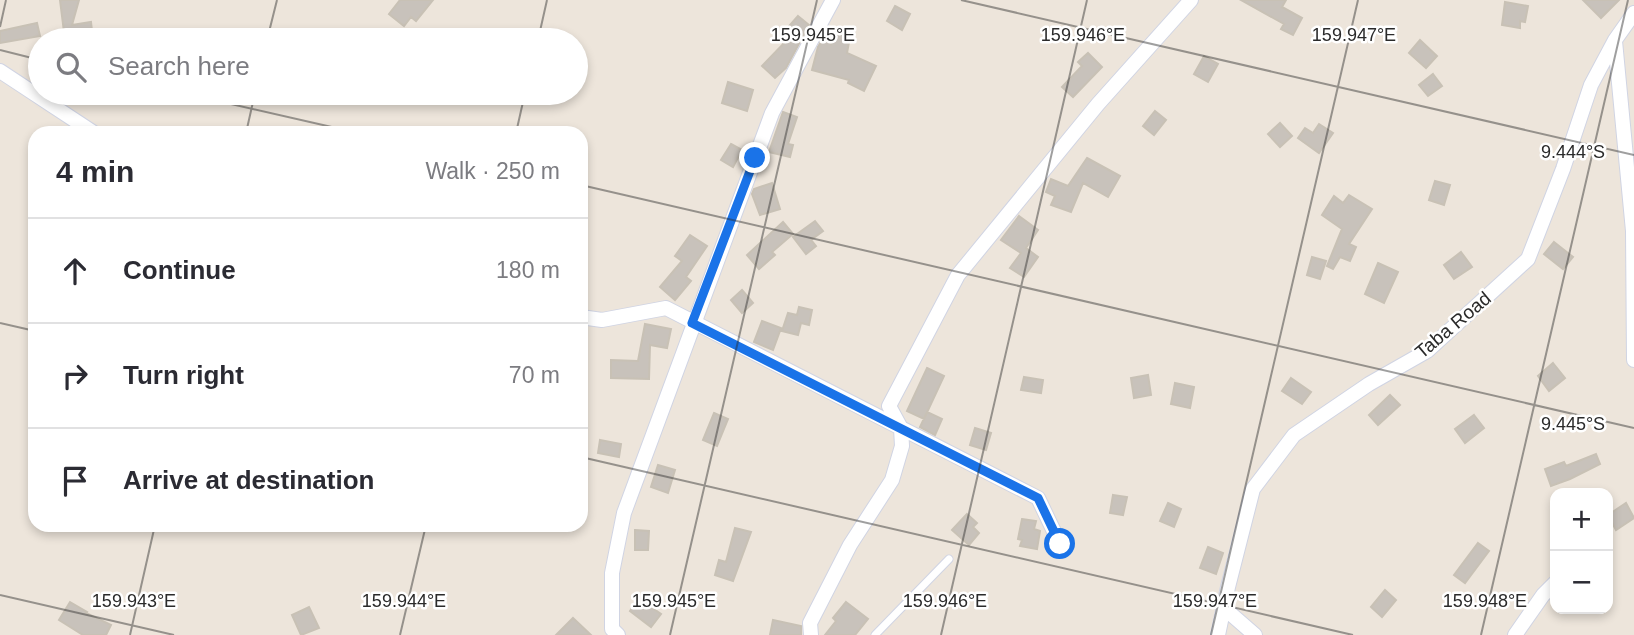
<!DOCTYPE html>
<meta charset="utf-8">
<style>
body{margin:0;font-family:Helvetica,sans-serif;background:#f2f2f3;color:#2b2b33}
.controls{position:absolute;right:21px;bottom:21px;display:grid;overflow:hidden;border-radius:14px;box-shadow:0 4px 10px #0003}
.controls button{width:63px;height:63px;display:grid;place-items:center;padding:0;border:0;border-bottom:2px solid #e1e1e2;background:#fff;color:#2b2b33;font:35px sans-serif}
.stop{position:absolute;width:21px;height:21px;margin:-16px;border:5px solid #1a73e8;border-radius:50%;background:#fff}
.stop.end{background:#1a73e8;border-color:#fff;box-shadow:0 2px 7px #0008}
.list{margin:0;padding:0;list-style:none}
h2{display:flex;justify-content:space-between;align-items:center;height:91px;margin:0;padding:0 28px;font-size:30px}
h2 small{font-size:23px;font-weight:400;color:#7c7c81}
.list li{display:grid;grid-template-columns:46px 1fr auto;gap:21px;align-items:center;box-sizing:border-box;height:105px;padding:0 28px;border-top:2px solid #e1e1e2}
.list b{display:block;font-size:26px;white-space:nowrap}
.list em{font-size:23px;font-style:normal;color:#7c7c81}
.icon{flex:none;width:38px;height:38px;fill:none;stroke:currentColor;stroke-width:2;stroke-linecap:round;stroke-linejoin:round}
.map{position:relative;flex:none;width:1634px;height:635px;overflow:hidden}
.search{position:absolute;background:#fff;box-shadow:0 4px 10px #0003;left:28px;top:28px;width:560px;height:77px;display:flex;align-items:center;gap:18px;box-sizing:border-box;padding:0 24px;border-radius:38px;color:#7c7c81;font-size:26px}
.panel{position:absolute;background:#fff;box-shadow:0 4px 10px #0003;left:28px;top:126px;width:560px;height:406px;border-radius:21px}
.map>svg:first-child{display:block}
.building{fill:#c8c2bb;stroke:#c8c1b5;stroke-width:2}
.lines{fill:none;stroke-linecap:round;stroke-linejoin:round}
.service-casing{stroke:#d0d4e3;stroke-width:9}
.minor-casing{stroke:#d0d4e3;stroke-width:16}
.service{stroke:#fff;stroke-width:7}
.minor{stroke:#fff;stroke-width:14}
.route{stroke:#1a73e8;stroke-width:9}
.ticks{fill:none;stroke:#2a2a2a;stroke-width:2;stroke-opacity:0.45}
.labels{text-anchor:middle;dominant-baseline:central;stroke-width:5;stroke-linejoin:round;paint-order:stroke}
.street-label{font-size:19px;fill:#2a2a2a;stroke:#fff}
.ticks-label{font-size:18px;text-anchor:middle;fill:#2a2a2a;stroke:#fff;stroke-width:5;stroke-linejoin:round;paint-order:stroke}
</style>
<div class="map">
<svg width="1634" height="635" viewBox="0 0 1634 635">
<rect width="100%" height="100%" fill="#ede5db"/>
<!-- building -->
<path class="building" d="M60,0h19l-7,25 19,-3 2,18h-28z
M400,0h33l-17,21 -5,-4 -7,9 -15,-12z
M1241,0h45l-4,7 20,11 -9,17 -12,-6 3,-5z
M1583,0h36l-18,18z
M1505,2l23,4 -3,16 -5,-1v7l-18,-3z
M895,6l15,8 -8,16 -15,-9z
M798,16l11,9 -23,43 -11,10 -13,-12 28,-29 -6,-5z
M37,23l3,13 -40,7v-12z
M834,33l16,4 -3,16 29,13 -12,25 -16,-8 1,-3 -37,-10 6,-23 6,-10 7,7z
M1420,40l17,16 -11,12 -17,-15z
M1088,53l14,14 -29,30 -11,-10 20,-21 -4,-4z
M1204,56l14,8 -10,18 -14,-8z
M1433,74l9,12 -14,10 -9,-11z
M728,82l25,8 -6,21 -25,-8z
M1155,111l11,9 -12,15 -11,-9z
M783,112l14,5 -9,27 5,1 -3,12 -21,-5z
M1280,123l12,13 -12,11 -12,-13z
M1319,124l14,9 -14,20 -21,-15 7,-10 8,5z
M731,144l11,6 -9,17 -12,-7z
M1087,158l33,18 -12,21 -25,-14 -12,29 -20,-7 4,-9 -9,-4 5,-13 17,7z
M1435,181l15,4 -6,20 -15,-5z
M772,183l8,26 -20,6 -8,-21 2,-5z
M1349,195l23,14 -23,35 7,3 -6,14 -10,-4 -7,12 -6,-3 15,-37 -20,-14 12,-19 9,7z
M1019,216l19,14 -12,18 12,9 -14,20 -14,-9 11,-15 -20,-13z
M815,221l8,10 -12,9 5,6 -10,8 -13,-17z
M783,222l10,12 -21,18 3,3 -16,14 -12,-14z
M690,235l17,11 -21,31 5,4 -16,19 -15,-13 22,-26 -7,-5z
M1554,242l19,15 -10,12 -19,-15z
M1461,252l11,15 -18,12 -10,-14z
M1312,257l14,4 -6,18 -13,-4z
M1378,263l20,9 -14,31 -19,-9z
M742,290l11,13 -11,10 -11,-13z
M799,307l13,3 -3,15 -8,-2 -3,12 -16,-4 6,-18 9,2z
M762,321l19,7 -8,22 -19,-8z
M645,324l26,5 -4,19 -17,-3 -1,34 -38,-1v-18l27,1z
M1553,363l12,15 -16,13 -11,-15z
M927,368l17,8 -20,43 -17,-8z
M1148,375l3,20 -17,3 -3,-20z
M1024,377l19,3 -2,13 -20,-3z
M1291,378l20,14 -9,12 -20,-13z
M1175,383l19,4 -4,21 -19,-4z
M1390,395l10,10 -22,20 -9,-10z
M927,412l15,7 -7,16 -15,-8z
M714,413l14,6 -11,27 -14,-6z
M1474,415l10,13 -19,15 -10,-14z
M975,428l16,5 -5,17 -16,-5z
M600,440l21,4 -2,13 -21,-4z
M1596,454l4,10 -30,15 -19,7 -6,-17 19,-7 2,4z
M658,465l17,5 -7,23 -17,-6z
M1113,495l14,2 -4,18 -13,-2z
M1168,503l13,6 -7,18 -14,-6z
M1626,503l8,15 -18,12 -8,-15z
M967,514l10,9 -4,4 6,6 -10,12 -17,-15z
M1022,519l14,2 -2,8 6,2 -3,18 -17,-3 2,-6 -4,-1z
M735,528l16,4 -18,49 -18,-6 4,-15 7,2z
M635,530l14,1 -1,19h-13z
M1478,543l11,8 -24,32 -11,-8z
M1208,547l15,6 -7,21 -16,-6z
M1385,590l11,10 -14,17 -11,-10z
M637,601l6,5 2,-3 16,11 -10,13 -21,-16z
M70,602l17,10 -1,1 25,12 -5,10h-23l-24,-15z
M846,602l22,17 -13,16h-30l11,-14 -3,-3z
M309,607l10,21 -18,7 -9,-20z
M573,618l18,17h-35z
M773,620l28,6v9h-31z"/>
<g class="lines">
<!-- service casing -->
<g class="service-casing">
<path id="service" d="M875,635l74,-76"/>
</g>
<!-- minor casing -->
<g class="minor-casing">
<path id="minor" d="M1615,41l18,190 1,129
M0,71l94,62
M581,317l21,3 64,-12 372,190 22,46
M1224,608l31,27
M618,635l-6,-6v-56l12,-60 148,-400 61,-113
M811,635l-1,-12 40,-78 42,-65 10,-34 -1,-18 -12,-22 69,-131 140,-171 93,-104
M1218,635l10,-48 25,-98 41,-54 75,-51 58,-33 101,-92 35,-90 28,-84 24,-45 19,-27
M1515,635l28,-40 12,-12"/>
</g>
<!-- service -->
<use href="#service" class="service"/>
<!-- minor -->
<use href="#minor" class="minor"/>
</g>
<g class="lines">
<!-- route -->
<path class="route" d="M755,158l-63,165 346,175 22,46"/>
</g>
<!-- ticks -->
<path class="ticks" d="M961,0l673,155M0,27l6,-27M267,40l10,-40M538,40l9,-40M0,50l40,10M183,93l175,40M246,133l9,-40M516,133l9,-40M581,185l1053,243M0,323l35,8M581,457l772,178M0,595l174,40M130,635l25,-110M400,635l26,-110M670,635l147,-635M941,635l146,-635M1211,635l147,-635M1481,635l147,-635"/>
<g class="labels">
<!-- street labels -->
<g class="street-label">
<text transform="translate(1453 325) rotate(-40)">Taba Road</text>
</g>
</g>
<g class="ticks-label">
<text x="813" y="41">159.945°E</text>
<text x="1083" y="41">159.946°E</text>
<text x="1354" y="41">159.947°E</text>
<text x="1573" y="158">9.444°S</text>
<text x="1573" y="430">9.445°S</text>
<text x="134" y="607">159.943°E</text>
<text x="404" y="607">159.944°E</text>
<text x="674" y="607">159.945°E</text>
<text x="945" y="607">159.946°E</text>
<text x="1215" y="607">159.947°E</text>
<text x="1485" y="607">159.948°E</text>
</g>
</svg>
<div class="controls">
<button>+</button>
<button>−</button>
</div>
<div class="stop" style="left:1060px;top:544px"></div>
<div class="stop end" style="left:755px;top:158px"></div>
<div class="search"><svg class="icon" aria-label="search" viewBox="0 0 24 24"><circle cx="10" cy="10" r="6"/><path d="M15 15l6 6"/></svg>Search here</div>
<section class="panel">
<h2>4 min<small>Walk · 250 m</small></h2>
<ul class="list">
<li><svg class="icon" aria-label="ahead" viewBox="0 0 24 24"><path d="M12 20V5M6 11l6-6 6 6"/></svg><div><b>Continue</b></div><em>180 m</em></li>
<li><svg class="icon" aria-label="right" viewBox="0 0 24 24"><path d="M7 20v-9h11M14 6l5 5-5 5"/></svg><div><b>Turn right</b></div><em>70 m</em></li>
<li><svg class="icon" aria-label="arrive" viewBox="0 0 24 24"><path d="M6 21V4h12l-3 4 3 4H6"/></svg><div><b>Arrive at destination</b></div></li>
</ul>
</section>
</div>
